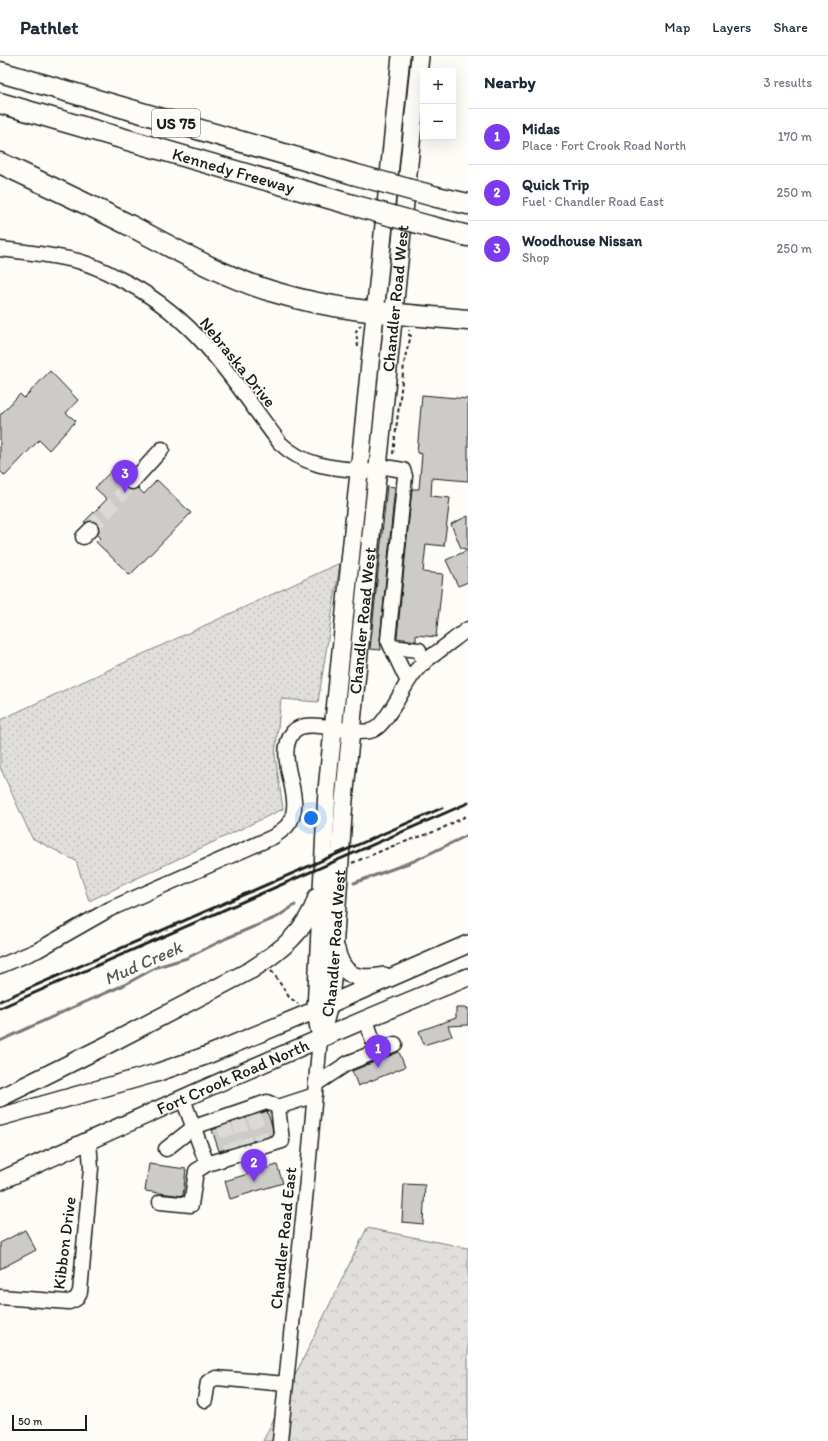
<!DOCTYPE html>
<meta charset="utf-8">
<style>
body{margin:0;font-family:Itim,sans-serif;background:#f2f2f3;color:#1f2937}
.controls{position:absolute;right:12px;top:12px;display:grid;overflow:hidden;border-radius:0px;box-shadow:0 4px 16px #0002}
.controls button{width:36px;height:36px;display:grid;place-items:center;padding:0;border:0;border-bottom:1px solid #e0e1e3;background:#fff;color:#1f2937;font:20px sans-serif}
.scale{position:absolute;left:12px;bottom:10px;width:75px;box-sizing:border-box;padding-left:4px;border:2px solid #1c1c1c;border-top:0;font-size:11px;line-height:14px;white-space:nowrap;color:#1c1c1c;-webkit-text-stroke:3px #fdfcf7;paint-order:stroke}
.you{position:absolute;left:311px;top:762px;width:14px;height:14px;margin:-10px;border:3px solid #fff;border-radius:50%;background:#1a73e8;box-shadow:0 0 0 6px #1a73e833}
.badge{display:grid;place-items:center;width:26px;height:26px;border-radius:50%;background:#7c3aed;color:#fff;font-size:13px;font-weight:700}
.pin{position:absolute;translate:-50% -33px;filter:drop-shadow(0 1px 2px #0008)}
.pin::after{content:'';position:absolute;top:21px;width:14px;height:12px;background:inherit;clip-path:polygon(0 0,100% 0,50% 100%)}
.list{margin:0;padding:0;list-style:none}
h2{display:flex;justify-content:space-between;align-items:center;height:52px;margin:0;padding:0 16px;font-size:17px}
h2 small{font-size:13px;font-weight:400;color:#747a83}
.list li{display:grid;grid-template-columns:26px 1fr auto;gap:12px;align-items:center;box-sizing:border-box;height:56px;padding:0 16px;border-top:1px solid #e0e1e3}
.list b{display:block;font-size:15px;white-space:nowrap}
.list p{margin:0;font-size:13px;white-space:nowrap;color:#747a83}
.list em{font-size:13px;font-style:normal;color:#747a83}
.map{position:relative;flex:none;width:468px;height:1385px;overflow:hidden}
header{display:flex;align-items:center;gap:24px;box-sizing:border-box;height:56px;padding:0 20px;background:#fff;border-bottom:1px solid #e0e1e3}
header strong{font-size:19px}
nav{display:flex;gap:22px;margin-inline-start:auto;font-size:14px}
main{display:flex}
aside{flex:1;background:#fff}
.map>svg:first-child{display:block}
.grass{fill:url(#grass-dots);stroke:#7e7e7c}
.forest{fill:url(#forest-crowns);stroke:#7e7e7c}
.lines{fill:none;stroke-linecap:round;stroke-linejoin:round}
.stream{stroke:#797876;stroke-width:3}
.building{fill:#cccbc8;stroke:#1c1c1c}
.minor-tunnel{stroke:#dbdad6;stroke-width:14;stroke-dasharray:14 7;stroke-linecap:butt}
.minor-casing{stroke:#1c1c1c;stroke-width:17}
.major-casing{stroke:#1c1c1c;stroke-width:20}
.highway-casing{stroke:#1c1c1c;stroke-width:23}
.path{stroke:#1c1c1c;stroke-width:2;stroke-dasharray:4 3;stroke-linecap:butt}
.minor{stroke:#fdfcf7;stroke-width:14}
.major{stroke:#fdfcf7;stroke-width:17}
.highway{stroke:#fdfcf7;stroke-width:20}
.rail{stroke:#1c1c1c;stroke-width:3}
.highway-bridge-casing{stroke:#1c1c1c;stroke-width:23;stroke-linecap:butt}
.highway-bridge{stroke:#fdfcf7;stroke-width:20}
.labels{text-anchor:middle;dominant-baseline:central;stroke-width:3.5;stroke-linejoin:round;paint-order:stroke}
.shield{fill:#fdfcf7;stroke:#605f5e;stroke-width:1}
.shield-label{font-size:16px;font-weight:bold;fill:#1c1c1c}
.street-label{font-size:17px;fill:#1c1c1c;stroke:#fdfcf7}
.water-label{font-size:18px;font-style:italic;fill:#5a5a58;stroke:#fdfcf7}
</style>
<header>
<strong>Pathlet</strong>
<nav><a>Map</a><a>Layers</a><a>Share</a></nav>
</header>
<main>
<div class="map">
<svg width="468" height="1385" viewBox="0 0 468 1385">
<defs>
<pattern id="grass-dots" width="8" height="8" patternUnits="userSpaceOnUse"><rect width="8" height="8" fill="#e0dfdb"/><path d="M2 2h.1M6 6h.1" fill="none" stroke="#c0bfbb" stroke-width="1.8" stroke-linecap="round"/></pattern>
<pattern id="forest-crowns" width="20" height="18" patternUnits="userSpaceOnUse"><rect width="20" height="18" fill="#e0dfdb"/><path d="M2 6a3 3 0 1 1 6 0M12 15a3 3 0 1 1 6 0" fill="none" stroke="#c0bfbb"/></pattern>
</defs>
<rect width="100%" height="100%" fill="#fdfcf7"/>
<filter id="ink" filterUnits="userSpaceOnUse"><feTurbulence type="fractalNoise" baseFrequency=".025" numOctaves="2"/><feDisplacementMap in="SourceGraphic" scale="8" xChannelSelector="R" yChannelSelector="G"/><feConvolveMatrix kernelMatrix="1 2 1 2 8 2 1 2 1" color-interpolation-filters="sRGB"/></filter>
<g filter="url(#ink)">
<!-- grass -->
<path class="grass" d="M340,507l-22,139 -37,-3 -6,56 8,54 -194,92 -13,-40 -44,-23 -32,-71v-47z"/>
<!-- forest -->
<path class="forest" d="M367,1172l101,20v193h-205z"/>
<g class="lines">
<!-- stream -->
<path class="stream" d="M354,827l60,-22 54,-26
M0,985l78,-36 46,-20 33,-18 30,-9 40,-20 50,-21 18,-12"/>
</g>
<!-- building -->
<path class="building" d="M50,315l28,29 -12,13 10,8 -27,29 -10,-10 -34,36 -5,-5v-56l20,-21 4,4z
M422,339l46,4v82l-36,-3 -1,18 19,2 -6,48 -18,-2 -3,28 20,2 -7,63 -20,-2v6l-19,-3 15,-149h7l3,-35 -5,-1z
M116,410l10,10 -2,8 3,5 4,1 7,-2 6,6 13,-14 34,33 -61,62 -34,-33 4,-4 -3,-3 2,-4 -2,-8 -4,-2 -8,2 -1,-1 23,-23 -12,-11z
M387,430l8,1 -15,152 1,11 -11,-1z
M468,460v33l-7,-1 -10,-24z
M468,494v32l-10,4 -12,-26z
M456,952h12v17l-20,1 4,10 -28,9 -5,-14 37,-13z
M399,996l6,15 -47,19 -6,-15z
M267,1055l5,15 1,9 -54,16 -7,-21z
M149,1108l37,5 -3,27 -38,-5z
M277,1109l6,18 -53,16 -5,-18z
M404,1128l21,1 -2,39 -21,-2z
M25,1174l11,20 -36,19v-26z"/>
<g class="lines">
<!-- minor-tunnel -->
<path class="minor-tunnel" d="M91,473l41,-47
M253,1057l9,27
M238,1062l8,27
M223,1067l9,27"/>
<!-- minor casing -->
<g class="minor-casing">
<path id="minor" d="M0,193c26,3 53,6 78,12 14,4 27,10 40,17 29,14 57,35 80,59 31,33 55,71 82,106 28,27 62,25 98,29
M379,410l24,4 2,6 -17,164 20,42
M132,426l30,-33
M83,481l8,-8
M391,591l28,3 5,13
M0,910l38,-16 72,-41 163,-72c4,-3 10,-7 14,-11 22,-26 -15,-67 6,-94 14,-17 62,6 80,-2 9,-4 15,-16 20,-23 9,-14 15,-29 27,-41 4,-5 11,-9 16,-13 11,-8 21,-16 32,-24
M366,963l10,32
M316,1028l32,-21 47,-19
M183,1043l24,65 75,-23 -4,-34 37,-12
M166,1093l28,-22 73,-25 11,5
M160,1146l31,3 5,-34 11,-7
M0,1241l69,5 7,-3 4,-7 11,-124 -2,-28
M205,1344l3,-18 8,-4 70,6
M280,1385l27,-261 13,-141"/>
</g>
<!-- major casing -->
<g class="major-casing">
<g id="major">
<path d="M336,893c6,28 22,32 48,27"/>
<path d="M319,973l-3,-19 11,-220 74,-734"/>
<path id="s1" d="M320,983l9,-34 3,-24 12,-181 76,-744"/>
<path d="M0,1042l107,-53 144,-75c28,-18 56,-39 66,-73"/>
<path d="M0,1061l156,-44 49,-17 111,-46 152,-66"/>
<path id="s2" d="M0,1125c155,-71 310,-140 468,-204"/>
</g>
</g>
<!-- highway casing -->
<g class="highway-casing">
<g id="highway">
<path d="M0,16l353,102"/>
<path id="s3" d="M0,47l349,101"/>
<path d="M0,107c44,21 88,41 131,63 46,24 92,51 143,66 65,20 127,22 194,28"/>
<path d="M437,141l31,7"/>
<path d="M432,171l36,9"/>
</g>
</g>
<!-- path -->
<path class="path" d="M358,291l-2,-16 5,-6
M393,398l12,-97 6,-21 -2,-1v-5
M352,807l41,-17 46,-16 29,-15
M271,915l3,3 15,23 9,7"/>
<!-- minor -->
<use href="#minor" class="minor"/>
<!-- major -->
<use href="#major" class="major"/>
<!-- highway -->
<use href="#highway" class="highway"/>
<!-- rail -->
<path class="rail" d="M0,945l442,-193
M0,952l468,-205"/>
<!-- highway-bridge casing -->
<g class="highway-bridge-casing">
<path id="highway-bridge" d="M353,118l84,23
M349,148l83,23"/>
</g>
<!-- highway-bridge -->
<use href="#highway-bridge" class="highway-bridge"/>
</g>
</g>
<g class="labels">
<!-- shield labels -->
<rect class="shield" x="152" y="53" width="48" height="28" rx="3"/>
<g class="shield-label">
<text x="176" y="67">US 75</text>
</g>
<!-- street labels -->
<g class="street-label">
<text stroke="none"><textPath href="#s3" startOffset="243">Kennedy Freeway</textPath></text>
<text stroke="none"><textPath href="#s1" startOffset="745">Chandler Road West</textPath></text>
<text transform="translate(238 306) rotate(51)">Nebraska Drive</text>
<text stroke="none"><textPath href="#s1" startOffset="421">Chandler Road West</textPath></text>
<text stroke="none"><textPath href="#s1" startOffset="97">Chandler Road West</textPath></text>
<text stroke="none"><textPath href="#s2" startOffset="255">Fort Crook Road North</textPath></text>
<text transform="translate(283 1182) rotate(-84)">Chandler Road East</text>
<text transform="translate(64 1187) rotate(-83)">Kibbon Drive</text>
</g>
<!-- water labels -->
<g class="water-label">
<text transform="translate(143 907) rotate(-24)">Mud Creek</text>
</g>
</g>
</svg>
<div class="controls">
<button>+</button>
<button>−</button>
</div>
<div class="scale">50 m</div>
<div class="you"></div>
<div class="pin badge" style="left:378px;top:1012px">1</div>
<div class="pin badge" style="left:254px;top:1126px">2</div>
<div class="pin badge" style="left:125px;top:437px">3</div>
</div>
<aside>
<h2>Nearby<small>3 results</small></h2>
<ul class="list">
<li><span class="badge">1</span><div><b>Midas</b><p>Place · Fort Crook Road North</p></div><em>170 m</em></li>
<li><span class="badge">2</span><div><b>Quick Trip</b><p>Fuel · Chandler Road East</p></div><em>250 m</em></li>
<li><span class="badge">3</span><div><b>Woodhouse Nissan</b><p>Shop</p></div><em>250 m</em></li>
</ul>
</aside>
</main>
